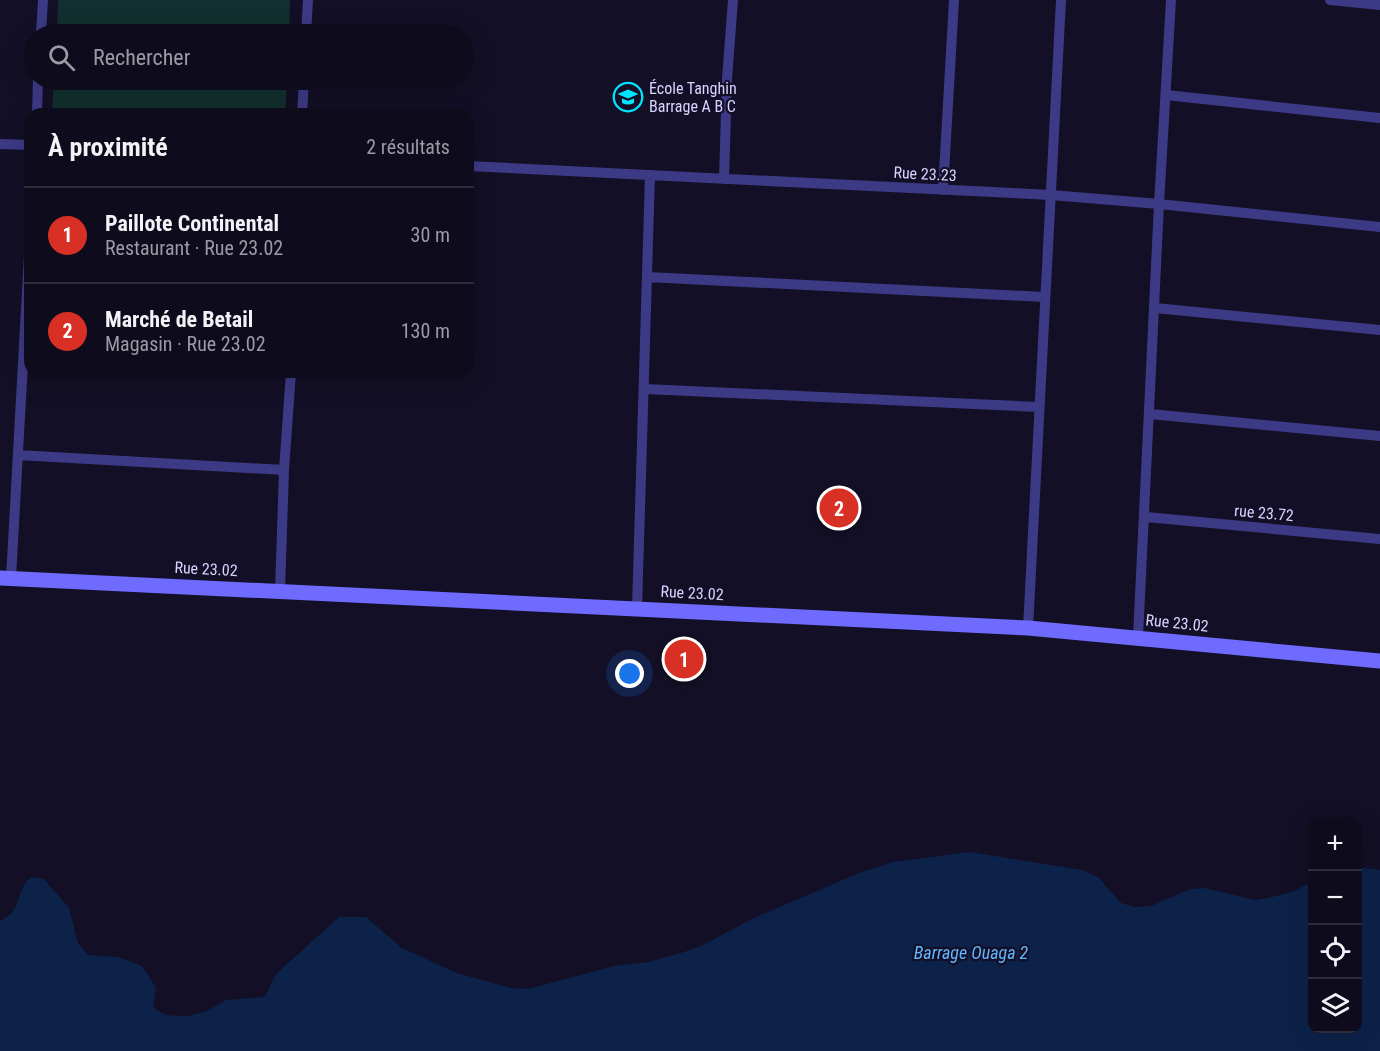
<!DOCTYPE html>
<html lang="fr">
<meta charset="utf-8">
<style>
body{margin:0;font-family:"Roboto Condensed",sans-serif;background:#1c1929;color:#f1f3f6}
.controls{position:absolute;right:18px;bottom:18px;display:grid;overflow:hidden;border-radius:12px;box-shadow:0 6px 24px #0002}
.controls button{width:54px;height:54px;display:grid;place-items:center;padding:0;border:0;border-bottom:2px solid #2e2b3b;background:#0e0b1c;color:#f1f3f6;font:30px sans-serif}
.you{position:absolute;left:630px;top:674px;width:21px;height:21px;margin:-15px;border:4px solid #fff;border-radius:50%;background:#1a73e8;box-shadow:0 0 0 9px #1a73e833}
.badge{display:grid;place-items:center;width:39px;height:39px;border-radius:50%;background:#d93025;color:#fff;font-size:20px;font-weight:700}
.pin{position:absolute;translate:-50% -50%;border:3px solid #fff;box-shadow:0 2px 6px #0006}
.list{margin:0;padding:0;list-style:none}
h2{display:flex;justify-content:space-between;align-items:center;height:78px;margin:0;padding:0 24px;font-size:26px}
h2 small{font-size:20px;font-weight:400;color:#9b9ba3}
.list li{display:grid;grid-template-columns:39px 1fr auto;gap:18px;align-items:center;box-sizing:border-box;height:96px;padding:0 24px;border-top:2px solid #2e2b3b}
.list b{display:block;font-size:22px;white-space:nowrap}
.list p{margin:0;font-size:20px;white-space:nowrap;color:#9b9ba3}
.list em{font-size:20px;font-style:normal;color:#9b9ba3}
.icon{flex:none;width:33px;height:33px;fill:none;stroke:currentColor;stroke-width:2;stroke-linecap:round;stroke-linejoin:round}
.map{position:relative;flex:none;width:1380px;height:1051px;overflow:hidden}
.search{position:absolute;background:#0e0b1c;box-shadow:0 6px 24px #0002;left:24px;top:24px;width:450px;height:66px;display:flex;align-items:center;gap:15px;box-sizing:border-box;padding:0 21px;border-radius:33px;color:#9b9ba3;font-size:22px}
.panel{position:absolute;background:#0e0b1c;box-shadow:0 6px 24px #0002;left:24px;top:108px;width:450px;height:270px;border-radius:18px}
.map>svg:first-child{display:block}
.green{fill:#12302f}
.water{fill:#0c2248}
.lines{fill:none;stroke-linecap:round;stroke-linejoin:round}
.street{stroke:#3d3a85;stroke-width:10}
.secondary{stroke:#6f6bff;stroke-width:15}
.labels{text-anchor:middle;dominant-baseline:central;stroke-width:4.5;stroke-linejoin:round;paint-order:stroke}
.poi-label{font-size:16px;fill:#d9d4ff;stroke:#130f26;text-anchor:start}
.street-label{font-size:16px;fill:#d9d4ff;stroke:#130f26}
.water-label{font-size:18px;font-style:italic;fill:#62b6ff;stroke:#130f26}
</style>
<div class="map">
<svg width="1380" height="1051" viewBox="0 0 1380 1051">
<rect width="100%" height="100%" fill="#130f26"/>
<!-- green -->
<path class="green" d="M58,0h232l-1,34h-232z
M54,80h233l-2,34h-233z"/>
<!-- water -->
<path class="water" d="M970,852l112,18 16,7 23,26 14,4 16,-1 39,-17 15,-1 50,12 17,-3 23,-6 14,-8 3,-8v153h46v-161l22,3v181h-1380v-130c23,-10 14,-29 31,-44l13,2 25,29 9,35 10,12 30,2 24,9 14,22 -3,19 12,8 23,1 19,-5 19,-11 39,-3 11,-23 63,-57h27l36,31 55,25 54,15 17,1 86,-23 35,-4 35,-10 19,-7 53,-28 103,-44 34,-11z"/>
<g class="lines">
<!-- street -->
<path class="street" d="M1330,0l50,5
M41,34l2,-34
M306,34l2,-34
M1166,95l214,23
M37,114l1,-34
M302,114l2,-34
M0,144l30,1
M468,166l583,29 108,9 221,23
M724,179l3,-100 6,-79
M943,190l11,-190
M647,277l398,20
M1155,308l225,22
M645,389l394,18
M1150,414l230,22
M18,455l266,15
M1146,517l234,22
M11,578l19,-341
M280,591l4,-121 7,-98
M637,608l13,-433
M1028,628l33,-628
M1138,637l21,-433 12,-204"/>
<!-- secondary -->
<path class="secondary" d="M0,578l1028,50 352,33"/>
</g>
<!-- icons -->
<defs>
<g id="school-ring" transform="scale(1.5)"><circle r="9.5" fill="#130f26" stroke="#00e5ff" stroke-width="1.5"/><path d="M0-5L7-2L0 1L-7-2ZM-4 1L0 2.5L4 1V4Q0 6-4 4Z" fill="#00e5ff"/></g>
</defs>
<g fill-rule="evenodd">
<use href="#school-ring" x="628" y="97"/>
</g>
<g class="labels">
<!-- poi labels -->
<g class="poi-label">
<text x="649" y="88">École Tanghin<tspan x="649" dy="18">Barrage A B C</tspan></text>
</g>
<!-- street labels -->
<g class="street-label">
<text transform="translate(925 174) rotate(3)">Rue 23.23</text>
<text transform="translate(1264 513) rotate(5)">rue 23.72</text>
<text transform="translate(206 569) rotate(3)">Rue 23.02</text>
<text transform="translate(692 593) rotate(3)">Rue 23.02</text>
<text transform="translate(1177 623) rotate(6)">Rue 23.02</text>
</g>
<!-- water labels -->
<g class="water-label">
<text x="971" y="952">Barrage Ouaga 2</text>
</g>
</g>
</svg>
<div class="controls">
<button>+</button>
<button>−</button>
<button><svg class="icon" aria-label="locate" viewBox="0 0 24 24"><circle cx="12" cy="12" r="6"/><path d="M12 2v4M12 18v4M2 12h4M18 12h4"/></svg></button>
<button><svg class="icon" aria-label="layers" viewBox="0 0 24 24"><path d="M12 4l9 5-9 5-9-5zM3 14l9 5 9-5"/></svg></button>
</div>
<div class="you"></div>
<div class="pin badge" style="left:684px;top:659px">1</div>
<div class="pin badge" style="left:839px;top:508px">2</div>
<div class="search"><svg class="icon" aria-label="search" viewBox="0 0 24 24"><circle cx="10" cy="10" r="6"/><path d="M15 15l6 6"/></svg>Rechercher</div>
<section class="panel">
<h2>À proximité<small>2 résultats</small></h2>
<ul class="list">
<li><span class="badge">1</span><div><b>Paillote Continental</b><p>Restaurant · Rue 23.02</p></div><em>30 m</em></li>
<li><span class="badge">2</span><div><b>Marché de Betail</b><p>Magasin · Rue 23.02</p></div><em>130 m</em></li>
</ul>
</section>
</div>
